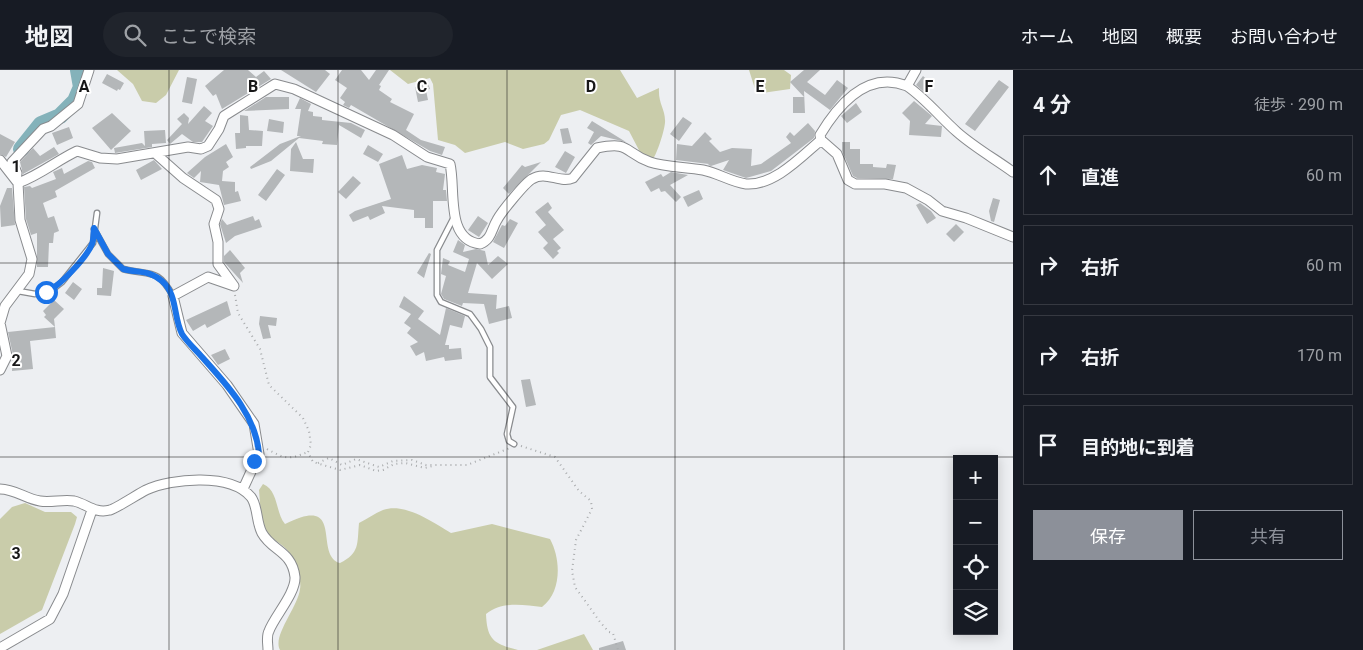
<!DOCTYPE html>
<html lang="ja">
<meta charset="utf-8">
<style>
body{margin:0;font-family:Roboto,"Noto Sans JP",sans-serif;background:#20242c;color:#f1f3f6}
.controls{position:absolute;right:15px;bottom:15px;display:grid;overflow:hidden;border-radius:0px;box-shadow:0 2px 12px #0003}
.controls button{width:45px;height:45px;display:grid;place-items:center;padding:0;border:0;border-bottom:1px solid #363941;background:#171b24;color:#f1f3f6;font:25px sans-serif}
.stop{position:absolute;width:15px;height:15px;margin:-11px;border:4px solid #1a73e8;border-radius:50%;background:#fff}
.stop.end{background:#1a73e8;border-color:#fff;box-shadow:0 1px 5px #0008}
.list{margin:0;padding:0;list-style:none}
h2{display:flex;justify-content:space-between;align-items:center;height:65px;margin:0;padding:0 20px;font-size:21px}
h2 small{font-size:16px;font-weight:400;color:#9ea1a6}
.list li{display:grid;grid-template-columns:32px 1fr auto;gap:15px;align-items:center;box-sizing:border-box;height:80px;margin:0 10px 10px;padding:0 10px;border:1px solid #363941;border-radius:0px}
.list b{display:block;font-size:19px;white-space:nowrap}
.list em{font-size:16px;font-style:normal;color:#9ea1a6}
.actions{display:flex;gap:10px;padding:15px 20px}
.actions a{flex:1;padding:11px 0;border:1px solid #8c9099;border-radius:0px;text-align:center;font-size:18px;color:#8c9099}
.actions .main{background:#8c9099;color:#fff}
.icon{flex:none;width:28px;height:28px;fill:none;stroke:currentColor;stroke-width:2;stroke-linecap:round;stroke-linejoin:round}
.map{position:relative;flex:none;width:1013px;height:580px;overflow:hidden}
header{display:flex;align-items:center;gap:30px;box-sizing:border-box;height:70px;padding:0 25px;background:#171b24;border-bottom:1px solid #363941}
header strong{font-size:24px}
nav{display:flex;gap:28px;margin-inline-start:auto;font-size:18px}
.search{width:350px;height:45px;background:#20242c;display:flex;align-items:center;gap:12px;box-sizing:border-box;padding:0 18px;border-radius:28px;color:#9ea1a6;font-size:19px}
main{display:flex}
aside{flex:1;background:#171b24}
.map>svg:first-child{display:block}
.green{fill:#c9ccaa}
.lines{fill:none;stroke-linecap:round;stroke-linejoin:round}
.river{stroke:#84b2ba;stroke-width:16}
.building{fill:#b4b7b9}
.service-casing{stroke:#898b8e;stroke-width:7}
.minor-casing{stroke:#898b8e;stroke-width:11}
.path{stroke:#a9abad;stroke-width:2;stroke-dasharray:1 4;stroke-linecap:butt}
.service{stroke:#fff;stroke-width:4.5}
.minor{stroke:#fff;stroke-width:9}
.route{stroke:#1a73e8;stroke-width:6}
.grid{fill:none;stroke:#171718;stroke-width:1;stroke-opacity:0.55}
.grid-label{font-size:16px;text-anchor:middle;font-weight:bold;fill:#171718;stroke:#fff;stroke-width:4;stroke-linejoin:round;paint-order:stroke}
</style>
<header>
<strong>地図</strong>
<div class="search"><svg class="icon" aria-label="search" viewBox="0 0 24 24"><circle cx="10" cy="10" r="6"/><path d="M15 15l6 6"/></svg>ここで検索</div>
<nav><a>ホーム</a><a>地図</a><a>概要</a><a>お問い合わせ</a></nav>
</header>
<main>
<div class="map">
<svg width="1013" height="580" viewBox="0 0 1013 580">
<rect width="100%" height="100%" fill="#edeff2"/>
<!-- green -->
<path class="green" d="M117,0h62l-13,25 -10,8 -14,-2 -9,-17z
M390,0h230l17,28 22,-10c-1,15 6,21 6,32 1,7 -8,34 -12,39l-12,-5 -12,-23 -49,-21 -19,5 -12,25 -5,4 -21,5 -18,-7 -40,11 -10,-8 -17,-5 -5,-56 -3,-6 -22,6z
M749,0h35l7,5 -1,14 -28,4 -6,-1z
M263,414c16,7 12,28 22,40 61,-31 28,31 55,39 20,-10 17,-19 19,-40 8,-4 16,-10 24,-13 22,-8 51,13 68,23l41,-9 58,15c11,20 12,53 -8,68 -19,-2 -40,-6 -56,7 1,26 8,30 32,36h-238c-8,-14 18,-43 20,-61 2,-9 -5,-26 -9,-34 -7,-12 -20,-15 -29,-26l-3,-39z
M25,433l20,9h26l6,5 -2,7 -33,86 -42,24v-115l12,-12z
M584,564l9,16h-56z"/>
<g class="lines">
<!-- river -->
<path class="river" d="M21,79l20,-25 19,-8 15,-15 6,-14 -3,-17"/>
</g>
<!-- building -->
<path class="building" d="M224,0h24l8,7 8,-6 7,8 -49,30 -6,-15 -3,2 -8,-10z
M281,0h44l5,4 -14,18z
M342,0h19l8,10 7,-10h13l-10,15 2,1 -2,4 13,9 -2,3 24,12 -8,16 15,10 24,7 -3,8 -12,-4 -79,-46 -2,3 -6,-3 2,-3 -5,-4 7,-10 -12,-8z
M804,0h16l-13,12 18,13 12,-15 11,8 -18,22 -26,-19 1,22h-12v-16h11l-14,-15z
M107,4l17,9 -4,7 -2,-1 -1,2 -15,-8z
M923,6l10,9 -8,8 -9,-8z
M187,7l10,2 -5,25 -10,-2z
M999,10l10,7 -34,44 -10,-7z
M428,13l2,6 -4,1 2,10 -10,2 -3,-15z
M266,27h23v12l-45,2z
M300,28l11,6 -3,7 5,1v4l9,1v3l29,3 14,7 -4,8 -22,-13 -2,20 -15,-1 1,-3 -24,-3 -28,23 -20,8 -1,-2 30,-23 21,-8h-4l4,-27h-6z
M914,31l18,15 -7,8 17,2 -1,11 -32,-2 1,-14 -8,-8z
M856,33l6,9 -15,11 -6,-7z
M204,36l8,7 -7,8 8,5 -11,16h-9l-11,-8 -12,10 -3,-4 15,-16 -5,-5 7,-6 5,5 -1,6z
M112,43l19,18 -20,19 -19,-22z
M240,45l8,1 1,14 14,1 -1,15h-16v2l-10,1 -1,-16h5z
M683,47l9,6 -13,18 -9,-7z
M269,49l15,3 -1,11 -16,-2z
M592,51l34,21 -25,-6 -10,9 -3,-2 6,-11 -7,-4z
M808,53l7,8 -1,7 -43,33 -25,7 -23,-8 6,-10 -18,6 -3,-1 1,-1 -33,-4 1,-16 15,2 13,-14 7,7 -3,2 11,11 12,-4 20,1 -1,17 10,-2 30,-21 -5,-6 4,-5 4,4z
M69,57l4,11 -16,7 -5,-12z
M568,58l4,15 -9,1 -3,-15z
M165,60l1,13 -14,1v3l-37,6 -1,-5 28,-5 3,3 -1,-15z
M0,64l15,8 -9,15 -6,-3z
M296,72l7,17h11l-1,14 -23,-2 1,-22z
M842,72h8v7h10v15h13v3l13,1 1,-4 9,1 -3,14 -36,-1 -4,-2 -11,-25z
M226,74l7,13 -7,5 3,5 -6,4 -1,10 13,1v10l3,-1 3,10 -17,4 -5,-20 -19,-3 1,-11 -7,7 -7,-5 18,-16z
M368,75l15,9 -5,8 -15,-8z
M54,77l5,7 -36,20 -3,-12 13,-14 7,8z
M565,81l10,6 -9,16 -11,-6z
M402,85l5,14 15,-4 15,3 -1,4 9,2 -2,16h3l1,11h-14v27h-8v-10h-11v-8l-32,-4 3,7 -15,7 -2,-4 -15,6 -4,-7 6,-4 36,-12 -12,-35z
M154,90l8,9 -21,11 -5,-10z
M88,91l4,1 3,6 -40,23 2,6 -14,6 5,15 6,-2 5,15 -5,2 -1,10h-4l-1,24h-11v-34l-6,2 -5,-16 -2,-32 6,-1 2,2 24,-9 -3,-7 9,-4 2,6z
M541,92l-32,32 -6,-6 19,-23 3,2z
M277,99l8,6 -19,26 -8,-6z
M671,102l17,3 -18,10 11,12 -5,5 -11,-11 -4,1 -2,-4 -8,4 -6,-10 16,-8 2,3z
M353,106l8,7 -15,16 -8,-7z
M7,118h5l3,37 -14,2 -1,-21z
M699,120l4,9 -15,8 -5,-10z
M993,128l7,2 -6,22 -3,-1 -2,-10z
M548,132l4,6 -4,4 16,18 -11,9 8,9 -4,3 2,2 -6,6 -10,-11 5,-5 -10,-11 8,-7 -11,-13z
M920,133l11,8 5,7 -9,6 -11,-19z
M253,146l2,5 4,-2 3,8 -27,9 -9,7 -6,-19 2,-5 5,6z
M478,146l10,7 -9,14 -11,-7z
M510,149l8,4 -14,25 -11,-6 9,-17 3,1z
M956,154l8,8 -10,10 -8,-8z
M458,170l7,5 -2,7 13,-3 9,2 3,14 10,-9 10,8 -16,15 -15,-16 -9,30 29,2 -1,14 13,-3 3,12 -23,6 -5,-20 -21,-1 -1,3 -18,-7 -3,-5 5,-18 -5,-2 2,-16 7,3 -2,4 17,7 4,-13 -16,-7z
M230,180l15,18 -5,5 3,10 -19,-21v-6z
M429,183l2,1 -7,24 -7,-5z
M103,198l11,3 -3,25 -14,-1v-7h5z
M73,212l9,7 -8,11 -9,-7z
M404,226l20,15 -6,8 22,16 6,-27 19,8 -3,12 -12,-3 -5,20h4v4l12,-1 1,11 -17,2 -1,-4 -18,4 -2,-9 -8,4 -6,-10 8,-4 -11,-9 4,-5 -7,-5 7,-9 -12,-7z
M54,230l10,9 -10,10 1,8 -11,-10 2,-2 -3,-4z
M227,231l4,14 -24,13 -2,-4 -12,7 -7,-11z
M260,246l17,2 -1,8 -8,-1 3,13 -8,1 -4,-15z
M55,257l1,11 -26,3 3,28 -21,2 1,-16 -5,-23z
M225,279l5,10 -12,6 -7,-10z
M530,309l6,26 -10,2 -5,-27z
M623,571l3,9h-27v-2z"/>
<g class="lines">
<!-- service casing -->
<g class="service-casing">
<path id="service" d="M453,149l-16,31v45l4,7 29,12 11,15 9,18v30l23,30 -6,27 2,7 5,3
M94,159l14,25 15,15c27,7 34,-2 50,27
M18,221l17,3 18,-5 9,-7 31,-39 4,-30"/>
</g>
<!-- minor casing -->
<g class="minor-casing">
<path id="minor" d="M907,16l9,-16
M156,84l27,24 33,22 3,9 -5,15 4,18v22l16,22 -26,-9 -35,19 9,37 45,52 27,39 5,30 -16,35
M0,90l18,23 2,37 12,39 -3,15 -24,32 -5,17 7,33 -7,14
M1013,102c-18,-13 -39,-25 -56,-40 -17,-15 -32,-34 -50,-46 -40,-16 -69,19 -87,49l1,5 16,14 11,26 7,4h30l21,4 22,12 14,11 24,7 47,19
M16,110l1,-7 -5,-11 31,-33 8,-3 27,-22 11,-34
M18,113c22,-8 38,-22 59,-32l23,7 17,1 71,-12 13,2 7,-3 11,-17 5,-13 51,-32 19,5 99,46 34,22 23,7c6,25 -5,76 30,80 12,-5 11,-14 17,-24 5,-9 28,-37 35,-41 14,-9 28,5 41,-1l24,-30c34,-7 26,4 53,14 14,5 37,5 53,8 15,3 28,12 43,14 28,2 55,-27 75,-44
M0,419c15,0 26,10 40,12 11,2 23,-2 34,0 13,3 21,13 36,9 5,-1 28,-16 36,-20 26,-12 85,-17 105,7 7,9 5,25 11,36 10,18 30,18 33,44 1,16 -21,40 -26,54 -3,5 -1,13 -1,19
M0,578l50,-29 13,-25 29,-84"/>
</g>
<!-- path -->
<path class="path" d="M235,225l3,18 22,36 9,36 34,33 6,13 2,14 -3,7 5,10 27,8 20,-5 16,6 7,-1 11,-6 11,-1 20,5 8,-2
M521,376l34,11 24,34 12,10 1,8 -16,31 -4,31 3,16 8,11 17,24 9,10 4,1 5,17
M267,379c18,10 21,11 41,3
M318,393l11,-5 13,7 14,-6 23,8 14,-6 19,-1 14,5h41l43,-17"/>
<!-- service -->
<use href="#service" class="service"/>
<!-- minor -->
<use href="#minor" class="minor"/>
</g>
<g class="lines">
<!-- route -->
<path class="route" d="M46,222c13,-5 41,-35 46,-48 2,-4 1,-11 2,-16l14,26 15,15c15,4 27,1 39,12 16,14 11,36 20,53 5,8 14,16 20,23 25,28 54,58 57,97l-5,7"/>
</g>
<!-- grid -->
<path class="grid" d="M169,0v580M338,0v580M507,0v580M675,0v580M844,0v580M0,193h1013M0,387h1013"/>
<g class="grid-label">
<text x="84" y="22">A</text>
<text x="253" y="22">B</text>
<text x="422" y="22">C</text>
<text x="591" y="22">D</text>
<text x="760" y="22">E</text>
<text x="929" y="22">F</text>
<text x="16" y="102">1</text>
<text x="16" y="296">2</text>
<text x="16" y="489">3</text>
</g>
</svg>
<div class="controls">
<button>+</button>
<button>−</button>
<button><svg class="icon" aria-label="locate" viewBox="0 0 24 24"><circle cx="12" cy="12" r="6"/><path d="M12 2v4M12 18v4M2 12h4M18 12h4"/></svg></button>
<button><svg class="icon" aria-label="layers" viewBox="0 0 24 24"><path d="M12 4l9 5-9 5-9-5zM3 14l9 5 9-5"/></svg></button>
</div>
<div class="stop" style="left:46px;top:222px"></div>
<div class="stop end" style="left:254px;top:391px"></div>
</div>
<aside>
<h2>4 分<small>徒歩 · 290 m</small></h2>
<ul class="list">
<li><svg class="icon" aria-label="ahead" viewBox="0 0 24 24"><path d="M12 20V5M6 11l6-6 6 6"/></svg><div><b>直進</b></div><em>60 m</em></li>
<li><svg class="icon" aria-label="right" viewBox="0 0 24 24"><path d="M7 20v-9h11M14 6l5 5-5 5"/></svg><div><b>右折</b></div><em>60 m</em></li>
<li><svg class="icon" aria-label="right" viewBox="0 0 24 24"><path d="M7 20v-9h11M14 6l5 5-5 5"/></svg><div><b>右折</b></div><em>170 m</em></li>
<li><svg class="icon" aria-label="arrive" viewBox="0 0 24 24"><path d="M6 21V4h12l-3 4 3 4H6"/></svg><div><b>目的地に到着</b></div></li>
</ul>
<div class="actions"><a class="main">保存</a><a>共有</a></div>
</aside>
</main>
